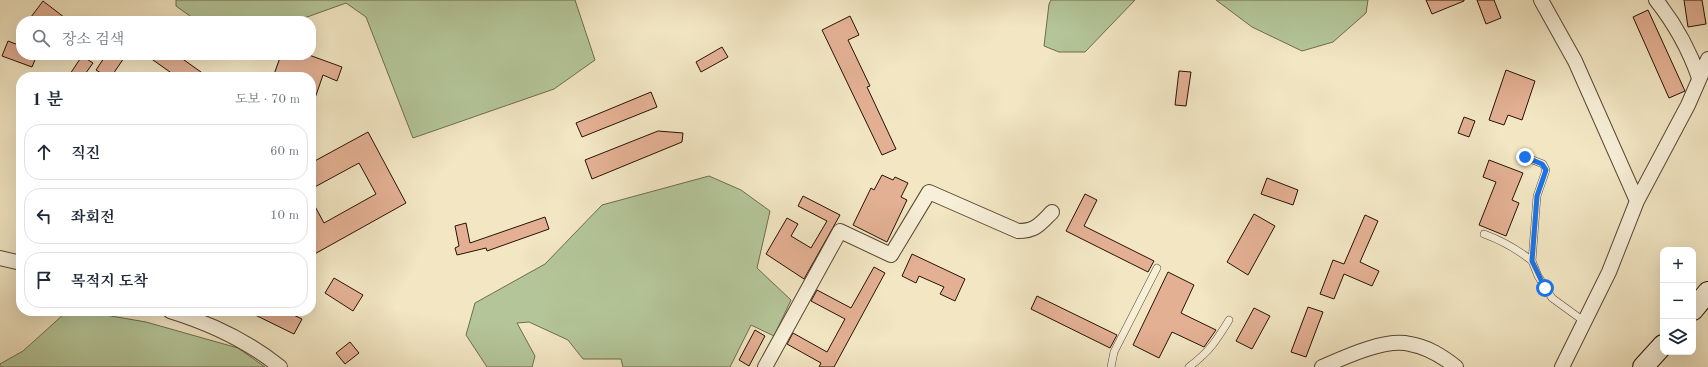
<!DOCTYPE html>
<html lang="ko">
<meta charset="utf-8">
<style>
body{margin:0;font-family:"Old Standard TT","Noto Serif KR",serif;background:#f6f6f7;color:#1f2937}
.controls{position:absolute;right:12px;bottom:12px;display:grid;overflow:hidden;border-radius:8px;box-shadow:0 4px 16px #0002}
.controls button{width:36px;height:36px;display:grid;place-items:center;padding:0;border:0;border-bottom:1px solid #e0e1e3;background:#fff;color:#1f2937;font:20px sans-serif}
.stop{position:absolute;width:12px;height:12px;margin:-9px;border:3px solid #1a73e8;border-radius:50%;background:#fff}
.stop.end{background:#1a73e8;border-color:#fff;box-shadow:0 1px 4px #0008}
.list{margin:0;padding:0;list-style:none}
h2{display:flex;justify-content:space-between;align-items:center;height:52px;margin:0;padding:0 16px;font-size:17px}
h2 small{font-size:13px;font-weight:400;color:#747a83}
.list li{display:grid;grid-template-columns:26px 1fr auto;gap:12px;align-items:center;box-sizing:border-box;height:56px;margin:0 8px 8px;padding:0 8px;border:1px solid #e0e1e3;border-radius:16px}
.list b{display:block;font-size:15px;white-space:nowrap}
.list em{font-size:13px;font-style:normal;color:#747a83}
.icon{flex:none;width:22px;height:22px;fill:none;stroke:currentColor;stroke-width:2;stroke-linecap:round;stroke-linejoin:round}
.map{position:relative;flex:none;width:1708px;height:367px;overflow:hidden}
.search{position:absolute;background:#fff;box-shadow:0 4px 16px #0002;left:16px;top:16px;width:300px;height:44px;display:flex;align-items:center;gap:10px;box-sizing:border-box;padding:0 14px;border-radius:16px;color:#747a83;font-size:15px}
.panel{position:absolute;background:#fff;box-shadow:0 4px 16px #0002;left:16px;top:72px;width:300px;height:244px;border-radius:16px}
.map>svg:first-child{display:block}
.green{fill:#b4c699;stroke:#6e6c4e}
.building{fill:#e3b093;stroke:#281203}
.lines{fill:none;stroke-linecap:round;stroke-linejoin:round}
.lane-casing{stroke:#5a4733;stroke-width:8}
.street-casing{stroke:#5a4733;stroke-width:16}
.secondary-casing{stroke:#281203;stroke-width:22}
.lane{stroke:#f7efd8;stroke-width:7}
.street{stroke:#f7efd8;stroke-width:14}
.secondary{stroke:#f7efd8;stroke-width:20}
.route{stroke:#1a73e8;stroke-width:5}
</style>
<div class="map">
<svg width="1708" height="367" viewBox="0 0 1708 367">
<rect width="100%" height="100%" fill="#f2e6c3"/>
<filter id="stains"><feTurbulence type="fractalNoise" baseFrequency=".005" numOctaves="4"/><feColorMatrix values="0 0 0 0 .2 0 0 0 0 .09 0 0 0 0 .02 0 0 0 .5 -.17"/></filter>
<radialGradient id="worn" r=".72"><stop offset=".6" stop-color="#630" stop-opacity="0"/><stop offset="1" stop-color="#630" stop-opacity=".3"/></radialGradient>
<!-- green -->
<path class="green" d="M176,0h399l20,60 -41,29 -141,49 -47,-121 -20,-14 -50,18h-99l-21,-15z
M1051,0h84l-50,52h-26l-15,-6 5,-42z
M1216,0h152l-2,13 -33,29 -31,9 -50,-24z
M709,176l32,14 29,21 -13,57 34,32 -17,36 -23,-11 -21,42h-107l-2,-8h-38l-15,-19 -39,-18 -12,1 18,33 -3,11h-45l-21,-32 9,-32 70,-39 57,-59z
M88,312l58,10 92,26 27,19h-265v-3l23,-13 41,-37z"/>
<!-- building -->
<path class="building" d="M1426,0h38v1l-32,13z
M1477,0h17l7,18 -15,6z
M1684,0h18l4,24 -18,3z
M43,1l26,20h-41z
M1648,10l37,81 -16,7 -36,-81z
M850,16l9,19 -11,5 22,46 -3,1 29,62 -14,6 -60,-125z
M8,41l13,5v9h16l-5,12 -30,-11z
M722,47l6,10 -27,15 -5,-10z
M106,55h20l-15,22h-4l-11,-7z
M146,55h31l31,22h-31z
M281,55h28l33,12 -5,14 -14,-6 -10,29h-2v-27h-38z
M82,56l11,7 -10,14h-15z
M1506,70l29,11 -13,39 -14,-5 -4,10 -15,-5z
M1179,71l12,1 -5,34 -11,-1z
M651,92l6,15 -75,30 -6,-14z
M1464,117l11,4 -6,16 -11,-4z
M658,131l25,2 -1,9 -90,37 -7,-19z
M368,132l38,71 -95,53v-57l13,24 52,-29 -17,-31 -48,26v-26z
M1489,160l34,13 -11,27 7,3 -13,33 -27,-11 17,-43 -13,-5z
M882,175l11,5 2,-3 13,6 -7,14 6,3 -20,42 -34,-17 18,-37 3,2z
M1267,178l31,12 -5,15 -32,-11z
M1085,194l12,6 -13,26 70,35 -6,11 -82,-41z
M803,196l37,19 -36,64 -38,-25 21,-36 11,6 -7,12 20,12 16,-27 -29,-15z
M1254,214l21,12 -27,49 -21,-13z
M1365,215l13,6 -18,41 19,9 -7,15 -28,-12 -10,25 -14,-5 13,-34 11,4z
M545,217l4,12 -62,22 -1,-3 -29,7 -2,-7 4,-2 -4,-20 11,-3 4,20z
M912,254l53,25 -10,22 -15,-7 4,-7 -25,-11 -3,7 -14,-7z
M874,267l11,6 -51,94h-15l2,-4 -34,-19 6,-11 34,19 18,-33 -34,-18 6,-11 34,18z
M1168,272l26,13 -13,28 35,17 -12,17 -32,-15 -13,26 -26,-13z
M334,278l29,17 -10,16 -28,-18z
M1037,296l80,39 -7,13 -79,-39z
M1308,307l15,5 -17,45 -15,-5z
M1254,308l16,8 -18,33 -16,-8z
M247,311h38l17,8 -8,15z
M755,330l10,6 -16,30 -10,-6z
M350,342l9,11 -14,11 -9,-11z"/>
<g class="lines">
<!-- lane casing -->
<g class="lane-casing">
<path id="lane" d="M1525,157l18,7 3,6 -9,26 -5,65 6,15 14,22 33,24
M1484,234c19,7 33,15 48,27
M1111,367l3,-15 43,-84
M1189,367c21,-16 27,-26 40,-47"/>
</g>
<!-- street casing -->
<g class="street-casing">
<path id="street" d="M1541,0l34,61 62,140
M1656,0c19,24 33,49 43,78
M0,258l21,5
M170,311c39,12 79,31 110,56
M765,367l75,-136 51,24 38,-63 89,39c18,0 22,-7 34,-19
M1322,367c23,-10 63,-29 88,-23 18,3 32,12 46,23
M1562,367l47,-95 28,-71 51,-96 20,-46"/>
</g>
<!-- secondary casing -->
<g class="secondary-casing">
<path id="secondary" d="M1693,310l15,-18
M1643,367l20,-22"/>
</g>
<!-- lane -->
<use href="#lane" class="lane"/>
<!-- street -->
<use href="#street" class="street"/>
<!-- secondary -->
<use href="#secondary" class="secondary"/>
</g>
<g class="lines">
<!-- route -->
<path class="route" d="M1525,157l17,7 4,6 -9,26 -5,65 13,27"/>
</g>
<rect width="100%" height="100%" filter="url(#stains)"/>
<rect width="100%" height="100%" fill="url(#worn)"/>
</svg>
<div class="controls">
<button>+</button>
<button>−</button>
<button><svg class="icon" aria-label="layers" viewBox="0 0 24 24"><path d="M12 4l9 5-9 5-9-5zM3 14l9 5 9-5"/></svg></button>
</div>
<div class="stop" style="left:1545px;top:288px"></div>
<div class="stop end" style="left:1525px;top:157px"></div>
<div class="search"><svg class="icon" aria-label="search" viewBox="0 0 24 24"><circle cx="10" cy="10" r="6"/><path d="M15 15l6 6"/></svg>장소 검색</div>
<section class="panel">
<h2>1 분<small>도보 · 70 m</small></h2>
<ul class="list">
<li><svg class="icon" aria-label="ahead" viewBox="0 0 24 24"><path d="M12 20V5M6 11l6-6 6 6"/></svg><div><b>직진</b></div><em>60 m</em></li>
<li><svg class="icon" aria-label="left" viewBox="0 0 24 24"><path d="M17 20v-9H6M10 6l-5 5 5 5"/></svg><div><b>좌회전</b></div><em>10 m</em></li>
<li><svg class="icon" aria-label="arrive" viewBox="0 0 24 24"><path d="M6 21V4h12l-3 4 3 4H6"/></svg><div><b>목적지 도착</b></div></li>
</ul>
</section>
</div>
